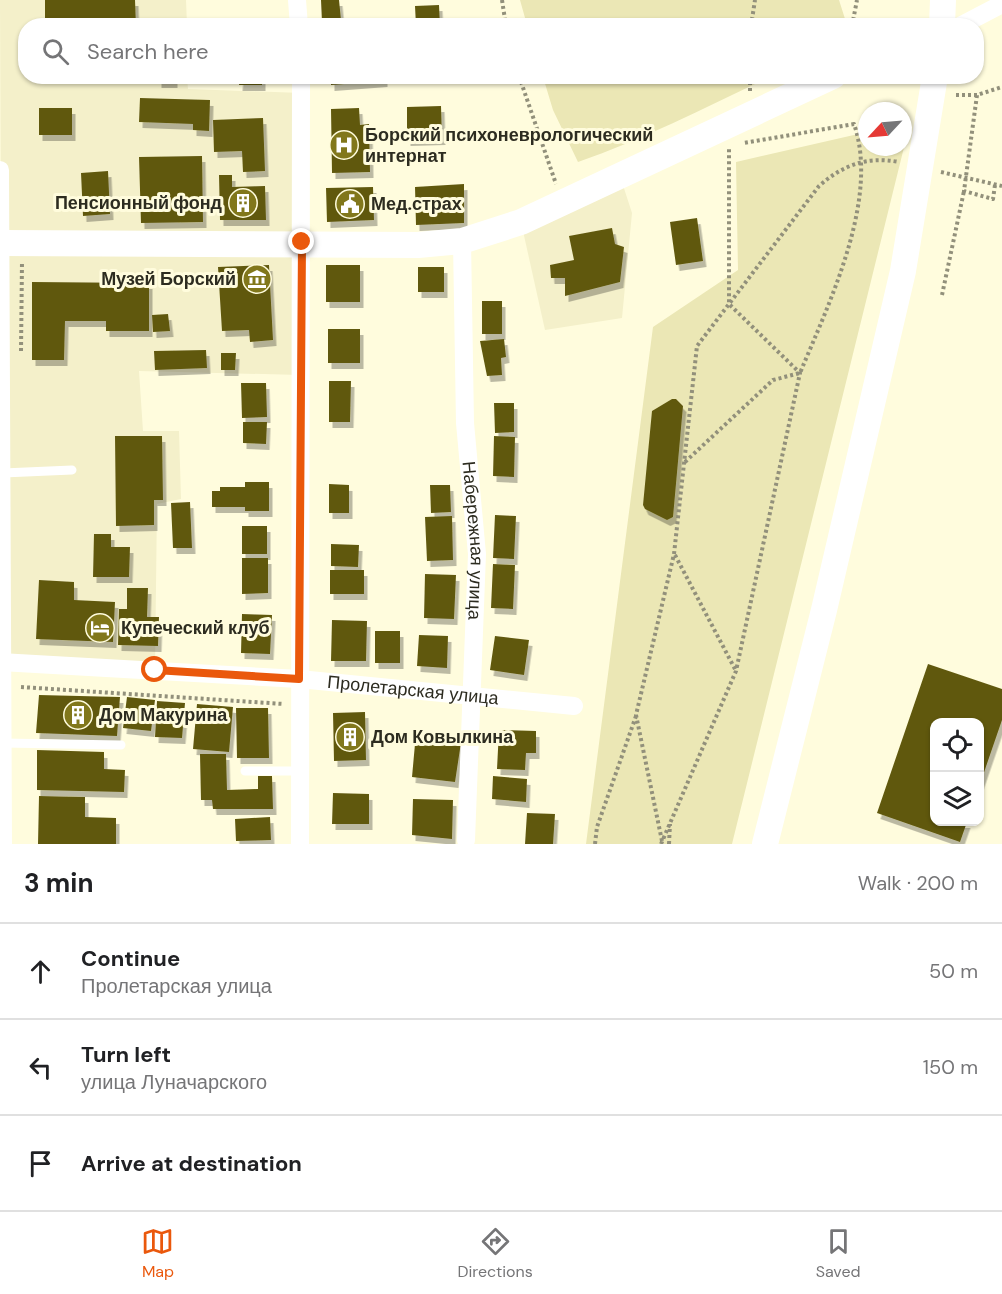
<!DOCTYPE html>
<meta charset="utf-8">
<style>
body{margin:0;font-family:"DM Sans",sans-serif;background:#f2f2f2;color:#202124}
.controls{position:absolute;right:18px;bottom:18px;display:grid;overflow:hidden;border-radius:12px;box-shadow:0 2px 4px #0004}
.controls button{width:54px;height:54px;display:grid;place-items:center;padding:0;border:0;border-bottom:2px solid #e0e0e0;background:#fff;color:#202124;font:30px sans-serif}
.compass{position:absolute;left:858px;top:102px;width:54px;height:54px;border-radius:50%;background:#fff;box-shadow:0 2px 4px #0004;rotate:244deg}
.stop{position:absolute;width:18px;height:18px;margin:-14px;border:4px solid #ea580c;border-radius:50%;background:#fff}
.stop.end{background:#ea580c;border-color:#fff;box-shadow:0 2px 6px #0008}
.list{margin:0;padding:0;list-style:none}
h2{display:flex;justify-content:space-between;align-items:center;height:78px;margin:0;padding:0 24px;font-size:26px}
h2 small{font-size:20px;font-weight:400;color:#757577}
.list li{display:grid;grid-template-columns:39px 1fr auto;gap:18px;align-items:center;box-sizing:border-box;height:96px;padding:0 24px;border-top:2px solid #e0e0e0}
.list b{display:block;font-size:22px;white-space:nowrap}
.list p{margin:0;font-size:20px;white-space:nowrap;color:#757577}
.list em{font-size:20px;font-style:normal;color:#757577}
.icon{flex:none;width:33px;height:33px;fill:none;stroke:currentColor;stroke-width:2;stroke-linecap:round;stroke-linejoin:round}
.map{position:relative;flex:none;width:1002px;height:844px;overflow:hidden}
.search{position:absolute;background:#fff;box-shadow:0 2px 4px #0004;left:18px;right:18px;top:18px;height:66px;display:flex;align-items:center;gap:15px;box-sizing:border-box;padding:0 21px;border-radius:24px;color:#757577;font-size:22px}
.sheet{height:366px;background:#fff}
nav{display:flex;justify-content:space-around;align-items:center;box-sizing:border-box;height:84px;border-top:2px solid #e0e0e0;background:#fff;font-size:16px;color:#757577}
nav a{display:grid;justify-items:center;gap:3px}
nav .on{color:#ea580c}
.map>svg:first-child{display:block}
.built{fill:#f4f0ca}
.green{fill:#ebe7b5}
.building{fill:#615911;filter:url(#shadow)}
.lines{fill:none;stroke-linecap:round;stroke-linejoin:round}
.path{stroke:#92907b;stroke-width:4;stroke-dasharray:3 3;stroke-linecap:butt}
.lane{stroke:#fff;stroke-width:9}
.street{stroke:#fff;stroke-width:18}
.secondary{stroke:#fff;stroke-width:26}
.route{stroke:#ea580c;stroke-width:8}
.labels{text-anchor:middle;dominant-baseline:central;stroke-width:6;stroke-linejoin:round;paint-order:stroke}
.poi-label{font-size:18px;font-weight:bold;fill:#2d2c20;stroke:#fffcdd;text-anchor:start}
.street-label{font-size:18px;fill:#2d2c20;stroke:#fffcdd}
</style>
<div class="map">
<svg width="1002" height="844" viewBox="0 0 1002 844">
<defs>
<filter id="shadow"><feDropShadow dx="3.5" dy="6" stdDeviation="0" flood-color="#0004"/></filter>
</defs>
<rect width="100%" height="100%" fill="#fffcdd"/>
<!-- built -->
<path class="built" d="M0,0h186l1,25 -161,1v50l161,1 1,12 114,4 -1,282 -162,-4 4,60h36l2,68 -24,5 -2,166 -152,-8z
M620,176l12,37 -10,105 -77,12 -24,-108z"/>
<!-- green -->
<path class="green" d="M520,0h319l7,22 -2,4 -317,-1z
M543,77v-1l227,1c-64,30 -125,62 -192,85l-25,-52z
M910,123l-178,721h-146l67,-517 85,-57 -2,-108 131,-30v15h36v-23z"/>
<!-- building -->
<path class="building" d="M45,0h90l1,26h-91z
M321,0h18l2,20 -19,2z
M439,5l1,21h-24l-1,-20z
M229,19h34v7h-34z
M158,76h16v6h-16z
M240,76h22v9h-23z
M331,76h53v5l-53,4z
M140,98l70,2 -1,31 -16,-1v-6l-54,-2z
M441,106l1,33 -35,1v-33z
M39,108h33v27h-33z
M359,108l1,17 9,-1 1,48 -38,1 -1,-64z
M263,118l2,53 -22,1 -1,-21 -28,1 -1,-32z
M202,156l1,66 -62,1 -2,-66z
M108,171l2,43 -27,2 -2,-43z
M219,175h13v12l33,-1 1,34h-46z
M464,184v39l-48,2 -1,-38z
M373,187l1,33 -47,2 -1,-34z
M697,218l6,43 -27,4 -6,-43z
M612,228l3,16 9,3 -4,35 -55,14v-18h-14l-1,-13 24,-5 -5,-24z
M269,265l4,75 -23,2 -1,-12 -27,1 -4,-64z
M326,265h34v37h-34z
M418,267h26v25h-26z
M32,282l117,1v48h-43v-10h-41l-1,39h-32z
M482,301h20v33h-20z
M168,314l2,17 -17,1 -1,-17z
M328,329h32v34h-32z
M504,339l2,18 -5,1 1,17 -15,1 -7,-35z
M206,350l1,18 -52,2 -1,-19z
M221,353h15l-1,17h-14z
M329,381h22l-1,41h-21z
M241,383h25l1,34 -25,1z
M672,399h4l7,7 -10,111 -6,3 -22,-11 -2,-4 9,-94z
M494,403h20v29l-19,1z
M243,422h24l-1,22 -23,-1z
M115,436h47l1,64h-9v25l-38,1z
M494,436l21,1 -1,40 -21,-1z
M245,482h24v29h-24v-4h-33v-16h8v-4h25z
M329,484l20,1v28h-20z
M430,485h20l1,27 -20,1z
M190,502l2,46h-19l-2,-45z
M495,515l21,1 -2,43 -21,-1z
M452,516l1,44 -26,1 -2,-44z
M242,526h25v28h-25z
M94,534h17v13h19l-1,30h-36z
M331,544l28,1 -1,22 -27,-1z
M242,558h26v35l-26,1z
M493,564l22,1 -2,44 -22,-1z
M330,570h34v24h-34z
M425,574l31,1 -2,44 -30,-1z
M39,580l35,2v18l41,2 -2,40 -77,-3z
M127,588h21l-1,29h12l-1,29 -40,-1 1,-36h8z
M242,614l30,1 -2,39 -29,-1z
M332,620l35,1 -1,40h-35z
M375,631h25v32h-25z
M419,635l29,1 -1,32 -30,-2z
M495,636l34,4 -5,35 -34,-5z
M928,664l74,25v31l-22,64v-62h-46v100h33l-7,20 -83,-29z
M39,695l81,2 -3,39 -81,-3z
M127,697l28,3 -4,31 -28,-3z
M157,701l28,2 -3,35 -27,-1z
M197,704l36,3 -4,45 -36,-3z
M236,708h32l1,50h-32z
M365,712l1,48 -32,1 -1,-48z
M499,730l37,1v22h-10l-1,17 -28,-1z
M416,733l46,3 -7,46 -43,-5z
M37,750l67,2v17l21,1 -1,22 -87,-2z
M200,754h26l1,36 31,-1v-13h14l1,33h-60l-1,-9h-11z
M493,776l34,3 -1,23 -34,-3z
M333,793l36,1v30h-37z
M39,796l46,1v20l31,1v26h-78z
M413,799l40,1 -1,39 -40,-4z
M527,813l28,1 -2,30h-28z
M270,817l1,23 -35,1 -1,-22z"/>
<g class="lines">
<!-- path -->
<path class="path" d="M502,0l4,26
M751,26l4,-26
M852,26l5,-26
M519,76l37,108
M750,91v-15
M956,95h21l25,-8
M977,95l-13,96 29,8 2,-14
M941,172l61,14
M942,295l22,-104
M21,351l1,-89
M685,462l88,-82 27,-7c29,-70 80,-174 54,-249l-110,19
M675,555l61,116
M21,687l263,17
M662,841l-26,-126 38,-161 23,-208 122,-160c24,-21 48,-30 80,-24
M595,844l2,-17 39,-111
M661,844l75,-173 64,-298 -71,-69v-156
M669,844l1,-20"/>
<!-- lane -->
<path class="lane" d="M3,473l69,-3
M3,743l118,2
M245,771h55"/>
<!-- street -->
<g class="street">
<path d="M297,0l2,26"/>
<path d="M960,26l42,-22"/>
<path d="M0,170l3,674"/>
<path id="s1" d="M462,241l3,182 12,131 -11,286"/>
<path id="s2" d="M0,662l299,17 275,27"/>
<path d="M300,844l1,-768"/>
</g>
<!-- secondary -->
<path class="secondary" d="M942,26l1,-26
M0,243l418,2 44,-4 59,-19 312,-146
M765,844l59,-234 79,-339 32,-195"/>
</g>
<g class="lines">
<!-- route -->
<path class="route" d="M155,670l144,9 3,-437"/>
</g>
<!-- icons -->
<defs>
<g id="hospital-disc" transform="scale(1.5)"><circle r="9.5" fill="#81771b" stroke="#fffcdd"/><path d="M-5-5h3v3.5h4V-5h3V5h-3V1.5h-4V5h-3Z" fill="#fff"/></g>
<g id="building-disc" transform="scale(1.5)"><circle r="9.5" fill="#81771b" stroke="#fffcdd"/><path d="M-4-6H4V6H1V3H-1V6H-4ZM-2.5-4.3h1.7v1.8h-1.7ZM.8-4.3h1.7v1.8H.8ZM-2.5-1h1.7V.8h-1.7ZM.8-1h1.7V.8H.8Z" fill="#fff"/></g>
<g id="civic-disc" transform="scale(1.5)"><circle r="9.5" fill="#81771b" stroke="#fffcdd"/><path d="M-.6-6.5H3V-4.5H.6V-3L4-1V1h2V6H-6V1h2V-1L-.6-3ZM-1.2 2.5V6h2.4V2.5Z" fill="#fff"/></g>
<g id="museum-disc" transform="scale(1.5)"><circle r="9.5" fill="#81771b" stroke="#fffcdd"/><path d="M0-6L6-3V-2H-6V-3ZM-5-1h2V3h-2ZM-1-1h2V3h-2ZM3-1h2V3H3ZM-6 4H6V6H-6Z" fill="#fff"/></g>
<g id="hotel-disc" transform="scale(1.5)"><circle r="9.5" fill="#81771b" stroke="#fffcdd"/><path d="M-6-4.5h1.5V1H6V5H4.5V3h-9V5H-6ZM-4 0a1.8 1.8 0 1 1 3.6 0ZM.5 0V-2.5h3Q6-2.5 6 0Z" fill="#fff"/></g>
</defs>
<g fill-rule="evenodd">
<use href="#hospital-disc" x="344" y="145"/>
<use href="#building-disc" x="243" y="203"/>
<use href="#civic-disc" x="350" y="204"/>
<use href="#museum-disc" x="257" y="279"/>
<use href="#hotel-disc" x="100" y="628"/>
<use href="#building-disc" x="78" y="715"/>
<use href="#building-disc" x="350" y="737"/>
</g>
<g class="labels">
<!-- poi labels -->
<g class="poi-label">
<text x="365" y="135">Борский психоневрологический<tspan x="365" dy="21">интернат</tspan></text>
<text x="222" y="203" text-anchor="end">Пенсионный фонд</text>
<text x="371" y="204">Мед.страх</text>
<text x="236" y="279" text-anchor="end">Музей Борский</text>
<text x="121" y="628">Купеческий клуб</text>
<text x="99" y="715">Дом Макурина</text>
<text x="371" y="737">Дом Ковылкина</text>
</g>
<!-- street labels -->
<g class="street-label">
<text stroke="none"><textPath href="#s1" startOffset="300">Набережная улица</textPath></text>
<text stroke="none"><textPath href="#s2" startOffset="414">Пролетарская улица</textPath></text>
</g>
</g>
</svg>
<div class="controls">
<button><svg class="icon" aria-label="locate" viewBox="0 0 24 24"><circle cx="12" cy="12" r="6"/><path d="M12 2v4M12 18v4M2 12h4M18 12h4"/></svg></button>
<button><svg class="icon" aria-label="layers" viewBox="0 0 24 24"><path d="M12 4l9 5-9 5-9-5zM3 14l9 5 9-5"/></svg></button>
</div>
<svg class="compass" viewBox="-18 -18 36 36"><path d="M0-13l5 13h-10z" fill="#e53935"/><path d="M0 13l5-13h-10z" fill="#757577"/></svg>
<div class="stop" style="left:155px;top:670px"></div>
<div class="stop end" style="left:302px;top:242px"></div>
<div class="search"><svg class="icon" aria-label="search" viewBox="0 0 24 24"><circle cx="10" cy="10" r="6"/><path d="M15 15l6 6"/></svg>Search here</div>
</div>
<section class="sheet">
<h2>3 min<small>Walk · 200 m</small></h2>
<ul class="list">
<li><svg class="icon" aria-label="ahead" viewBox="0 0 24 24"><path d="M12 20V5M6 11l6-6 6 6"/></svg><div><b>Continue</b><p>Пролетарская улица</p></div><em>50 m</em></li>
<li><svg class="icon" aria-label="left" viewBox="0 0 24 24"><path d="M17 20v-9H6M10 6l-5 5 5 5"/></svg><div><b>Turn left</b><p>улица Луначарского</p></div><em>150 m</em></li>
<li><svg class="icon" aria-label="arrive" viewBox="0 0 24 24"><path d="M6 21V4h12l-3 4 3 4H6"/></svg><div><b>Arrive at destination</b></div></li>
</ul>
</section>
<nav>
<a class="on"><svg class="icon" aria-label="map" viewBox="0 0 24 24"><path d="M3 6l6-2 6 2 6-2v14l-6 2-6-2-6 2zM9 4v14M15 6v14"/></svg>Map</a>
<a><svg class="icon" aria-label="directions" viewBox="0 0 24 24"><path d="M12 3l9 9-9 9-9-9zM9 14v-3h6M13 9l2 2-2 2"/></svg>Directions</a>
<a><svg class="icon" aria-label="saved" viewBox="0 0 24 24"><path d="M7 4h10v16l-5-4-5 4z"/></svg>Saved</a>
</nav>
